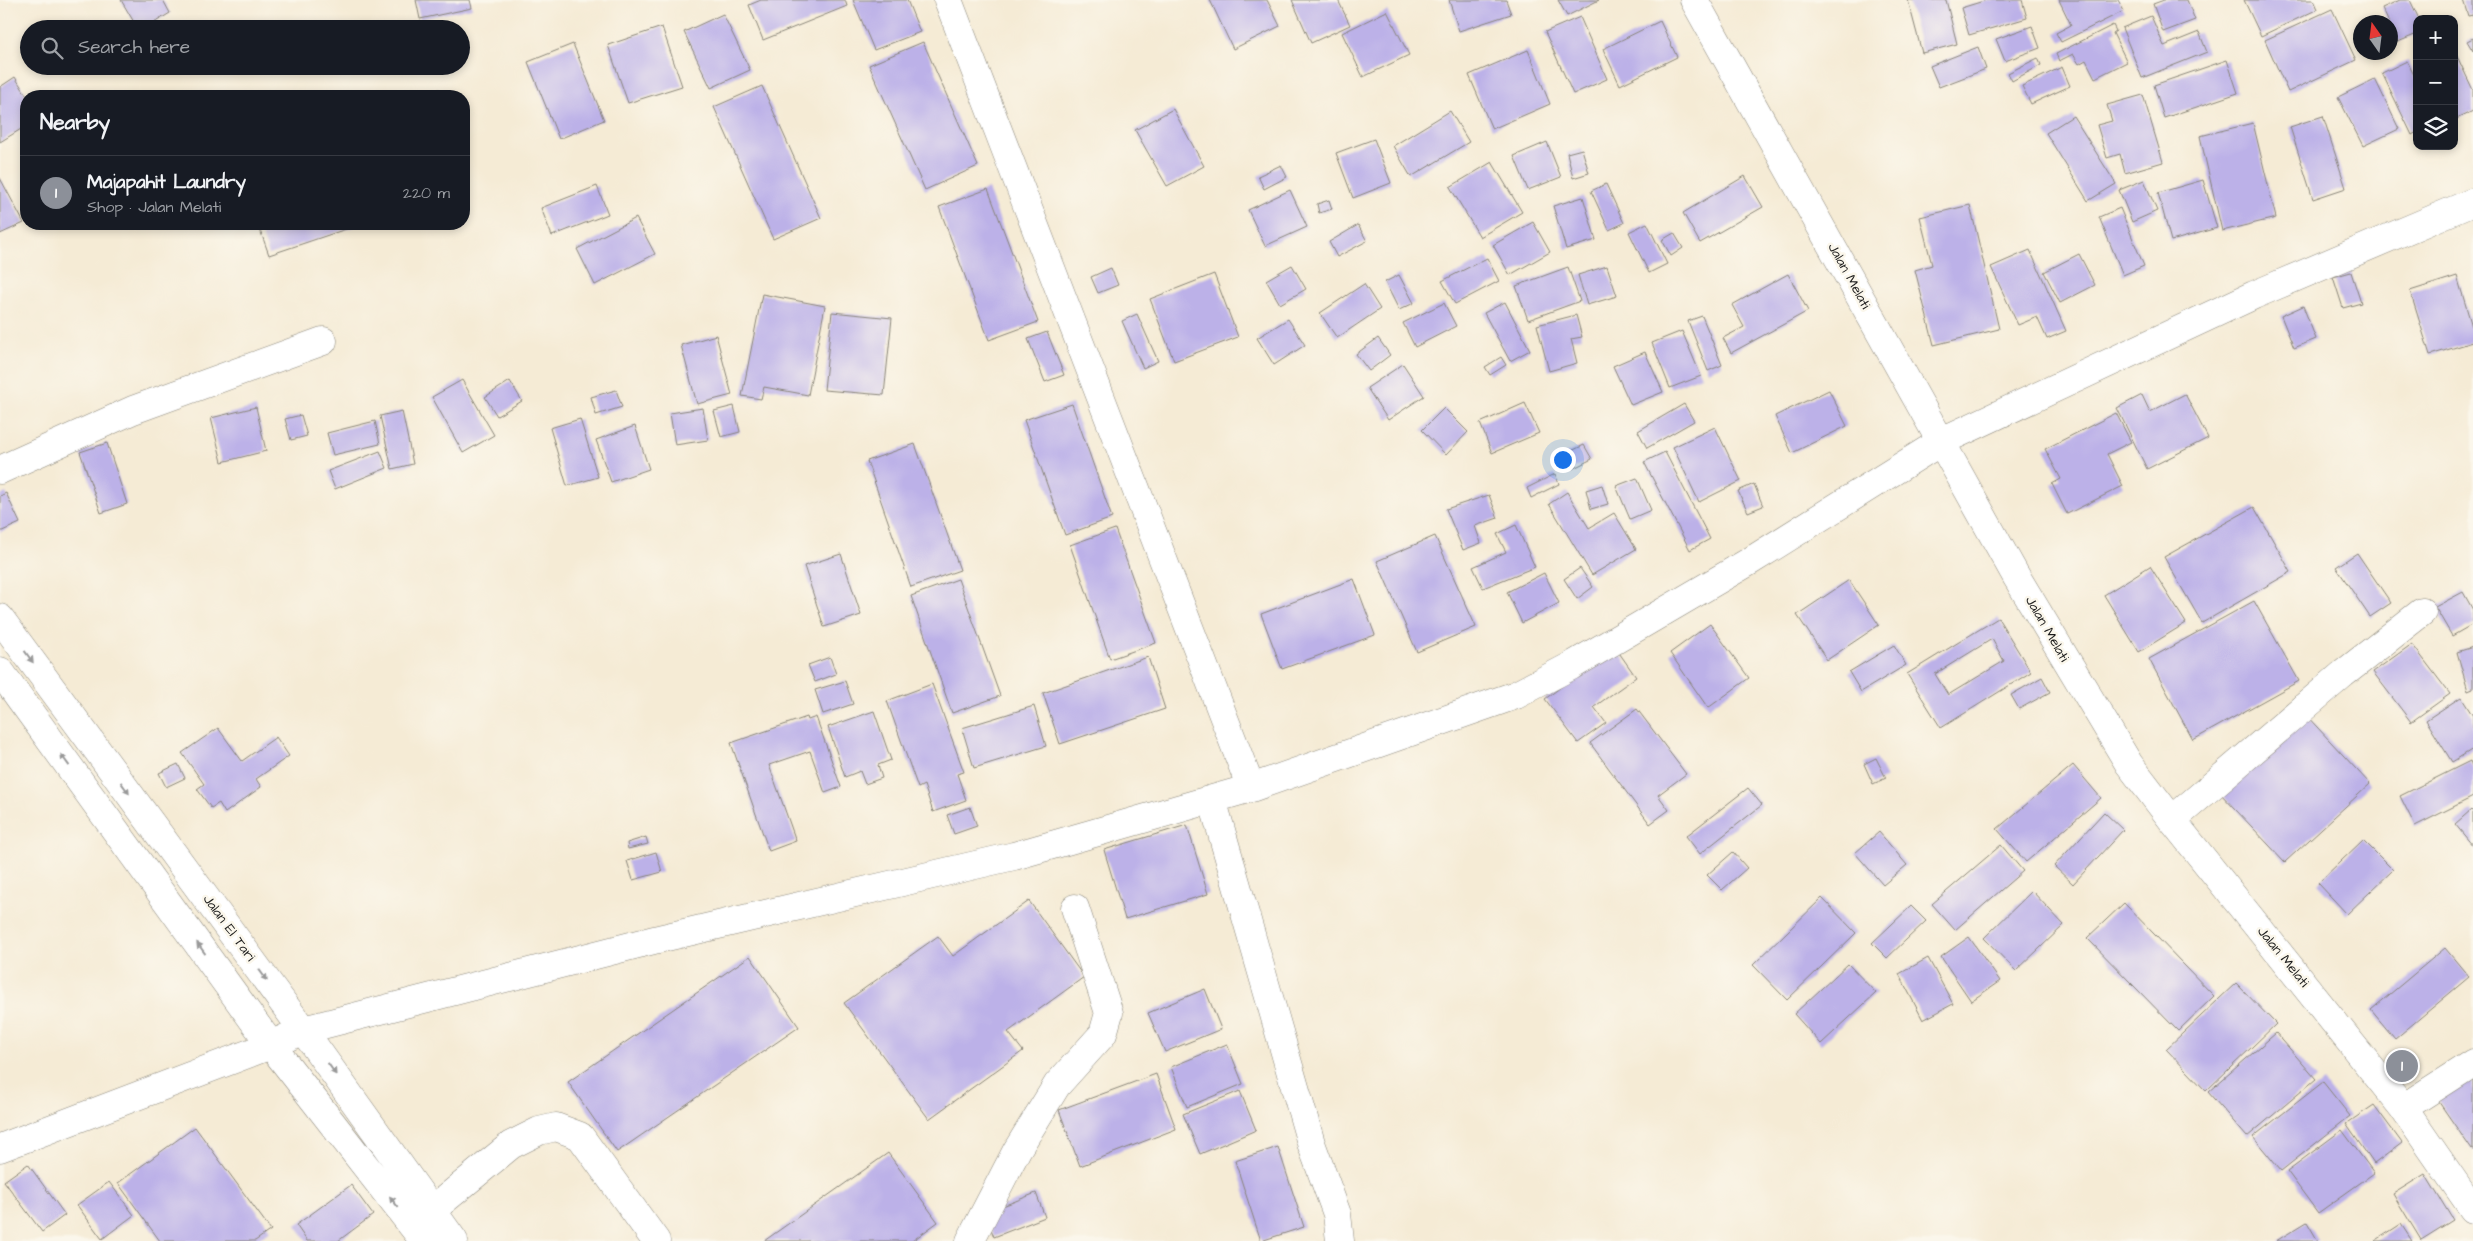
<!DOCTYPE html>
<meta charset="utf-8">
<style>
body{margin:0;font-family:"Architects Daughter",sans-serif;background:#20242c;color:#f1f3f6}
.controls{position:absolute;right:15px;top:15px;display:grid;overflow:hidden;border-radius:10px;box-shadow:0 2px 8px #0003}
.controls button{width:45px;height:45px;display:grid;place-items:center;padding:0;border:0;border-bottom:1px solid #363941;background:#171b24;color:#f1f3f6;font:25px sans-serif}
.compass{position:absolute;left:2353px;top:15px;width:45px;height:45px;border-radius:50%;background:#171b24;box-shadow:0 2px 8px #0003;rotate:346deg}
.you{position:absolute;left:1562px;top:459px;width:18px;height:18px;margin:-12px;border:4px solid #fff;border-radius:50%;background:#1a73e8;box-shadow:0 0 0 8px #1a73e833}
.badge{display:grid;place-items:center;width:32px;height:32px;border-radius:50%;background:#8c9099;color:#fff;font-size:16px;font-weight:700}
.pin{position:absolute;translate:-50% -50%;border:2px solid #fff;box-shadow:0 1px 5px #0006}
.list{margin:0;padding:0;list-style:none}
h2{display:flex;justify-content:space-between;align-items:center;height:65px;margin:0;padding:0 20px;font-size:21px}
h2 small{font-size:16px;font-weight:400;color:#9ea1a6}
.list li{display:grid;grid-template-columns:32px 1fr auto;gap:15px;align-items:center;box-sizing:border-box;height:75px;padding:0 20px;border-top:1px solid #363941}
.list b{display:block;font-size:19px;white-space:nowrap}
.list p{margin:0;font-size:16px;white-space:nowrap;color:#9ea1a6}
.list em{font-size:16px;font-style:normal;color:#9ea1a6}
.icon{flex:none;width:28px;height:28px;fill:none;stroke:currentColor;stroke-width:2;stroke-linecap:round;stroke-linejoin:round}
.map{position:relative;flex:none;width:2473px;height:1241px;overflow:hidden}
.search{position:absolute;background:#171b24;box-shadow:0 2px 8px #0003;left:20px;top:20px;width:450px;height:55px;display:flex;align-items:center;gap:12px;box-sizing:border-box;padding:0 18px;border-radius:28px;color:#9ea1a6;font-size:19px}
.panel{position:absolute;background:#171b24;box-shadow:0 2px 8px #0003;left:20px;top:90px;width:450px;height:140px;border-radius:20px}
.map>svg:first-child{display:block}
.building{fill:#bcb1e8;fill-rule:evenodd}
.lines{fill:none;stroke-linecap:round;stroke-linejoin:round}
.minor-casing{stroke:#888478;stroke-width:29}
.minor{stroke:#fff;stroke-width:28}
.oneway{fill:#999}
.labels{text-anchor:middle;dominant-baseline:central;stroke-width:5;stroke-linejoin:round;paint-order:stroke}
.street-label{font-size:14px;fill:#1c1c1c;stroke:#fbf7ec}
</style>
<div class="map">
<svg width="2473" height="1241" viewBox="0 0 2473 1241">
<rect width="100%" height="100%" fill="#fbf7ec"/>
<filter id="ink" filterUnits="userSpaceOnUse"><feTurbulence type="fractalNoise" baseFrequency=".02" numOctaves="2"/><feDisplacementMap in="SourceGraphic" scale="10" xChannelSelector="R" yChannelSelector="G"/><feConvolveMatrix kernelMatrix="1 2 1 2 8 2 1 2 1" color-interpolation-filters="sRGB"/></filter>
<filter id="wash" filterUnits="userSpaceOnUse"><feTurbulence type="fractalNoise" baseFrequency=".0096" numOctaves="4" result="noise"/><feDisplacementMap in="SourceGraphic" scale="20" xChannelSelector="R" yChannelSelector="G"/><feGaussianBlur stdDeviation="1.12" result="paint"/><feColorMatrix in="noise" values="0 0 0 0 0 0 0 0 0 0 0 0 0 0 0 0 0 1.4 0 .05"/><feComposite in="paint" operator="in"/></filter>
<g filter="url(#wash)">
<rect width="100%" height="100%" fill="#f5ebd5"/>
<g id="blocks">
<!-- building -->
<path class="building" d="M121,0h42l7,13 -26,16h-6z
M416,0h54l2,8 -52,11z
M761,0h84l2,6 -84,34 -14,-35z
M853,0h54l13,32 -46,18z
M1210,0h57l13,26 -47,23z
M1292,0h46l12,25 -39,18z
M1449,0h57l5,14 -52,17z
M1558,0h41l-32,16z
M1908,0h38l11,44 -35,9z
M1987,0h35l5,18 -58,17 -8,-27z
M2059,0h59l6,11 -63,31 -5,-9 15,-8z
M2164,0h23l8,20 -32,12 -10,-28z
M2244,0h70l4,9 -57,27z
M2400,0h10l9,19h-2v15l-19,8 -16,-34z
M2463,0h10v15l-5,1z
M2332,9l24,51 -68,32 -23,-52z
M1387,11l22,44 -46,22 -21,-44z
M723,14l27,56 -39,18 -27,-56z
M2151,16l13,30 35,-14 8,20 -65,26 -20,-50z
M1580,17l27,62 -34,15 -28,-62z
M1660,21l17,36 -57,28 -17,-36z
M2113,25l3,6 -3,2 14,29 -32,16 -9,-18 -7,4 -6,-10 -14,7 -3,-7z
M2032,26l8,22 -35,13 -9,-22z
M662,27l20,59 -54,17 -20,-58z
M2473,38v13l-6,-10z
M923,42l55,124 -53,24 -56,-125z
M573,44l31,76 -45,19 -31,-77z
M1978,47l8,22 -47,18 -9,-21z
M1528,50l22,54 -58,25 -23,-54z
M2454,50l19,40v21l-19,9z
M2038,58l3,7 -29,16 -4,-8z
M2227,60l11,33 -74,25 -10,-33z
M2407,61l10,20v51l-5,3 -30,-62z
M2062,67l8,19 -39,18 -9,-18z
M15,77l12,19 -1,30 -26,16v-55z
M2375,79l24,50 -36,17 -25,-49z
M762,86l59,132 -48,21 -59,-132z
M439,89l4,7h-21z
M2143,95l20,67 -38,11 -5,-19 -13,4 -10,-33 15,-4 -5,-16z
M1173,109l31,57 -37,20 -32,-56z
M1450,111l19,31 -58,35 -18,-31z
M2073,116l43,68 -28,17 -42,-68z
M2323,116l23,72 -33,11 -23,-72z
M2253,123l23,95 -54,13 -22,-95z
M1374,139l17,44 -38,15 -17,-45z
M1547,142l14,35 -33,13 -14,-34z
M1582,149l7,24 -16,5 -6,-25z
M1492,162l30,50 -42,25 -30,-50z
M1281,165l6,12 -23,12 -6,-13z
M1745,176l18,31 -63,36 -17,-30z
M0,178l24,45 -24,11z
M2144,180l13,31 -25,11 -13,-32z
M2203,180l14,48 -46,13 -13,-48z
M1606,184l18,39 -15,7 -18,-39z
M597,186l11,28 -56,22 -11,-28z
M988,189l50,133 -49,18 -50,-133z
M1290,190l17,37 -42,19 -17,-36z
M1583,197l13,43 -30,9 -13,-43z
M1329,200l3,9 -13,4 -2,-9z
M1970,205l29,124 -65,16 -19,-75 17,-5 -12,-48z
M2120,208l24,58 -21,9 -24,-58z
M636,218l19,36 -60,31 -18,-36z
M1533,222l17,30 -40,23 -17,-30z
M1647,223l20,41 -18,9 -20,-41z
M258,224h96l1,2 -86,29z
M1358,225l9,16 -30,16 -8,-15z
M1674,233l9,15 -12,8 -9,-16z
M2030,250l36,81 -19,8 -10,-22 -19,8 -27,-58z
M2079,254l16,31 -35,18 -16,-31z
M1487,258l12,23 -44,23 -13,-23z
M1292,265l14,24 -26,15 -14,-24z
M1607,266l10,30 -30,9 -9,-30z
M1568,267l12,34 -52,19 -12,-34z
M1111,268l7,17 -20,8 -7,-16z
M2351,272l10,31 -18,5 -10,-31z
M1214,274l24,63 -64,24 -24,-62z
M1788,274l20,37 -77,42 -8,-15 21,-11 -12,-22z
M1399,275l15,28 -15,7 -14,-28z
M2457,276l16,54v12l-43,13 -20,-64z
M1364,284l16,25 -43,29 -17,-25z
M762,294l63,12 -17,89 -44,-8 -3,12 -19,-3z
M1505,302l25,48 -20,11 -26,-48z
M1444,303l12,23 -41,21 -12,-24z
M2303,306l13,33 -22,9 -13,-32z
M832,312l60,6 -8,77 -60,-5z
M1137,314l21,47 -15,7 -21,-47z
M1576,315l6,22 -11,2 6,24 -28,8 -12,-46z
M1702,316l20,49 -14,6 -20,-50z
M1288,319l17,26 -31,20 -17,-27z
M1682,331l19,45 -31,12 -18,-45z
M1047,332l17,43 -19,7 -17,-43z
M716,335l16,60 -35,9 -16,-59z
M1378,338l12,17 -21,16 -13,-17z
M1645,352l18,40 -32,13 -18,-39z
M1501,357l5,8 -16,10 -5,-8z
M1403,364l21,32 -36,24 -21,-32z
M462,380l32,55 -31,18 -31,-56z
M510,381l12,20 -25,15 -12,-19z
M616,390l6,17 -26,8 -5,-18z
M1829,390l18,36 -55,27 -17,-37z
M2185,394l23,44 -61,31 -30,-61 25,-13 8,17z
M1525,403l14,30 -47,20 -12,-30z
M1072,404l40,114 -47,17 -41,-115z
M1684,404l10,17 -47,27 -9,-17z
M734,406l6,26 -19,5 -7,-26z
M256,407l10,44 -44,11 -11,-44z
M703,408l5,32 -33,5 -5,-32z
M1444,408l24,24 -22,23 -24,-25z
M402,411l11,53 -21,5 -12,-53z
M2116,413l15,29 -24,12 16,32 -56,28 -15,-30 9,-5 -16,-30z
M301,415l6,21 -16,4 -6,-21z
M580,419l18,58 -31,9 -17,-58z
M375,421l5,23 -47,11 -6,-22z
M635,426l14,43 -38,13 -15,-42z
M1715,427l26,54 -42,21 -26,-55z
M107,443l20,61 -26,9 -21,-61z
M915,444l45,126 -49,17 -44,-126z
M1584,445l8,14 -20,10 -7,-15z
M380,451l7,17 -52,21 -7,-18z
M1665,452l45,87 -20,11 -46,-88z
M1555,474l4,10 -28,14 -4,-10z
M1637,478l14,32 -21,9 -14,-33z
M1754,484l9,22 -15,6 -10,-21z
M1602,485l6,19 -17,5 -5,-19z
M1567,492l22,36 25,-15 22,36 -44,26 -43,-71z
M6,493l14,30 -20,9v-36z
M1489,495l9,23 -23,8 6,17 -18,7 -17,-41z
M2254,507l37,65 -89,51 -38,-66z
M1516,525l19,42 -52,21 -10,-21 33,-15 -9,-18z
M1115,529l41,114 -46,16 -40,-114z
M1435,536l41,91 -59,25 -40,-91z
M2357,553l34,50 -21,14 -34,-50z
M841,554l20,61 -37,12 -20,-61z
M2150,566l36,57 -47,29 -35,-57z
M1580,568l13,19 -16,12 -13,-20z
M1544,573l15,30 -37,20 -15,-31z
M958,579l42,117 -48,17 -41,-117z
M1354,579l21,56 -93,34 -21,-55z
M1849,580l30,45 -52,35 -30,-45z
M2463,592l10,18v14l-21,12 -17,-29z
M2254,601l45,80 -106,59 -44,-81z
M1998,618l33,54 -90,56 -34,-54zM1992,639l12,22 -56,34 -13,-21z
M1710,624l39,54 -41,30 -38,-55z
M2412,644l38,50 -39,28 -38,-50z
M1894,645l12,20 -45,27 -12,-20z
M1615,647l21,30 -42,30 12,16 -28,20 -33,-44z
M2473,647v42l-5,2 -11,-39z
M830,657l6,17 -21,8 -7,-17z
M1148,657l17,52 -105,35 -17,-51z
M2042,677l8,15 -31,17 -8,-14z
M845,681l8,23 -30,10 -8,-24z
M932,684l32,88 -7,2 9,26 -33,12 -9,-27 -6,3 -31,-87z
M2461,697l12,19v33l-21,13 -26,-42z
M1034,706l12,40 -72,22 -12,-40z
M1637,709l49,65 -28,21 11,15 -19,14 -60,-81z
M874,711l17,49 -13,5 4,13 -17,6 -5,-13 -15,6 -17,-50z
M2304,713l66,71 -85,78 -66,-70z
M807,717l1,3 8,-3 25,70 -16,6 -15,-42 -41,14 27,76 -27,10 -38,-108z
M218,728l24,33 34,-24 13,19 -33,23 5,8 -36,26 -6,-10 -8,5 -14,-19 7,-5 -22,-31z
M1876,758l10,20 -13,6 -9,-20z
M2470,761l3,7v29l-58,29 -15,-30z
M178,764l7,14 -19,9 -7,-14z
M2073,765l28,33 -75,64 -29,-33z
M1748,788l14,17 -62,49 -14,-18z
M970,807l7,19 -23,8 -7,-19z
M2471,810l2,2v34l-18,-22z
M2104,812l19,18 -50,54 -19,-18z
M1187,825l21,69 -83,25 -21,-69z
M1879,832l28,33 -24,20 -28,-32z
M646,837l2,7 -20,5 -1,-6z
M2363,840l30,30 -46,44 -29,-31z
M2001,845l22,26 -68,59 -23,-26z
M656,852l6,20 -29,8 -6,-19z
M1733,852l14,16 -25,22 -15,-15z
M2032,891l32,34 -48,46 -32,-33z
M1822,898l34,35 -69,67 -34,-35z
M1029,901l55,76 -76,55 15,19 -94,68 -85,-116 94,-67 15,20z
M2124,903l90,93 -36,35 -91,-93z
M1911,906l15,15 -39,37 -15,-15z
M1969,937l31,44 -29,20 -30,-44z
M2445,948l24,29 -74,62 -24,-29z
M750,956l49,71 -182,125 -49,-70z
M1928,958l25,46 -30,16 -24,-46z
M1848,964l28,29 -55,51 -27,-30z
M2236,983l40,41 -70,67 -40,-42z
M1205,989l16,40 -56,23 -17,-39z
M2276,1033l40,46 -69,58 -39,-45z
M1227,1044l16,40 -56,23 -16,-40z
M2473,1068v82h-1l-38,-55z
M1156,1074l20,55 -96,37 -21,-56z
M2323,1082l27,34 -69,55 -28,-34z
M1240,1091l16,39 -56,24 -17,-40z
M2374,1105l28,38 -28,21 -28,-40z
M195,1127l76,103 -16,11h-95l-42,-58z
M2342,1130l32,43 -56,40 -31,-42z
M1278,1147l26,80 -43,14 -26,-80z
M888,1153l50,69 -26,19h-148z
M28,1164l37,51 -23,17 -38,-51z
M2425,1174l28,46 -32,20 -28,-46z
M109,1182l25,33 -32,24 -25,-34z
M351,1185l22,30 -35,26h-31l-11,-16z
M1036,1193l9,24 -51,20 -9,-24z
M2307,1222l11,19h-42z
M2401,1224l11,17h-37z"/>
</g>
</g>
<g filter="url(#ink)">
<use href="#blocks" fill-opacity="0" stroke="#888478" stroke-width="1"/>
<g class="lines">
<!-- minor casing -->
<g class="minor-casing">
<path id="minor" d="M948,0l303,788
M1694,0l322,576 113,188 43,56 231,288 70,101
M0,470l133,-60 190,-69
M0,618l303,412 151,211
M0,671l271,374 153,196
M1212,799l99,344 26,71 3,27
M2172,820l171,-146 79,-62
M2403,1108l70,-45
M0,1148l271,-103 32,-15 351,-90 360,-84 237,-68 265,-93 55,-29 181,-106 190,-119 312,-146 219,-93
M432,1210l79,-65 28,-14 17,-4 24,9 76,105
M970,1241l47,-91 40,-65 46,-51 6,-21 -34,-105"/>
</g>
<!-- minor -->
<use href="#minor" class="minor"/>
</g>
<!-- one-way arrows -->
<defs><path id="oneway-solid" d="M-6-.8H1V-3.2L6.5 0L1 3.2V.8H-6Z" transform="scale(1.25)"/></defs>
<g class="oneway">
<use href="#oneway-solid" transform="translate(29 657) rotate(54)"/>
<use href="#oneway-solid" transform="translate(65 760) rotate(-126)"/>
<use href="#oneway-solid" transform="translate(125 788) rotate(54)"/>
<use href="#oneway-solid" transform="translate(201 948) rotate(-126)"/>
<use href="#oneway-solid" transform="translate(263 975) rotate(54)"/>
<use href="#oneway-solid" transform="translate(332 1069) rotate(55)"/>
<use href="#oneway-solid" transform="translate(394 1202) rotate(-128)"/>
</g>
</g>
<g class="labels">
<!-- street labels -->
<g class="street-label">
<text transform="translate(1849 276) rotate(61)">Jalan Melati</text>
<text transform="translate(2047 629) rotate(60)">Jalan Melati</text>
<text transform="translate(229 928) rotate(54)">Jalan El Tari</text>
<text transform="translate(2283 957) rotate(51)">Jalan Melati</text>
</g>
</g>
</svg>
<div class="controls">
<button>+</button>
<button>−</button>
<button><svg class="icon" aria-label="layers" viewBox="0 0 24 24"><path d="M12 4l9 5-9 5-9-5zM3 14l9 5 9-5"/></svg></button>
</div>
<svg class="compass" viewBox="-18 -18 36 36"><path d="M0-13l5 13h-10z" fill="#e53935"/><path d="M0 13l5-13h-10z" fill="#9ea1a6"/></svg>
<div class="you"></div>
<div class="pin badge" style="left:2402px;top:1066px">1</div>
<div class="search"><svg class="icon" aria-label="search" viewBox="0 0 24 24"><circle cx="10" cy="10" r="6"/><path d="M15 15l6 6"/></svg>Search here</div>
<section class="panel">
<h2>Nearby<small></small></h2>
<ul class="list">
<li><span class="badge">1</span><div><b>Majapahit Laundry</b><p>Shop · Jalan Melati</p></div><em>220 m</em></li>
</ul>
</section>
</div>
